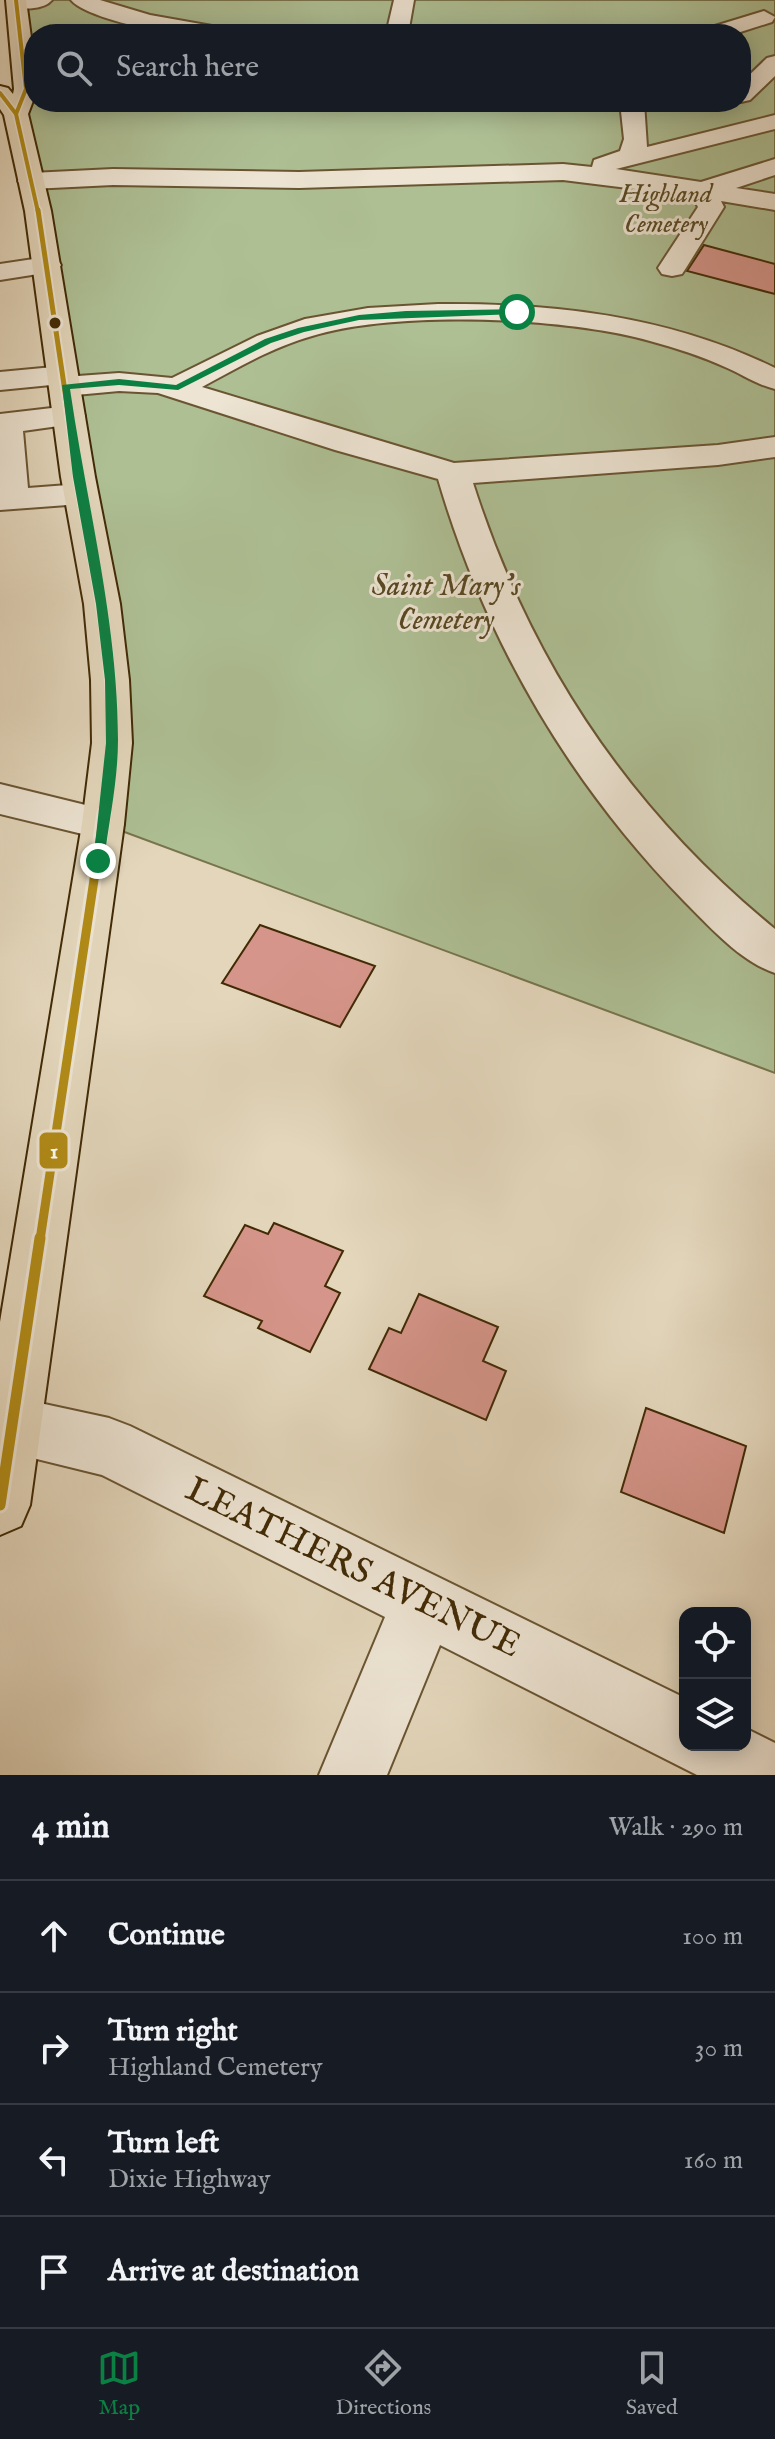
<!DOCTYPE html>
<meta charset="utf-8">
<style>
body{margin:0;font-family:"IM FELL English",serif;background:#242831;color:#f1f3f6}
.controls{position:absolute;right:24px;bottom:24px;display:grid;overflow:hidden;border-radius:16px;box-shadow:0 4px 20px #0003}
.controls button{width:72px;height:72px;display:grid;place-items:center;padding:0;border:0;border-bottom:2px solid #363941;background:#171b24;color:#f1f3f6;font:40px sans-serif}
.stop{position:absolute;width:24px;height:24px;margin:-18px;border:6px solid #0b8043;border-radius:50%;background:#fff}
.stop.end{background:#0b8043;border-color:#fff;box-shadow:0 2px 8px #0008}
.list{margin:0;padding:0;list-style:none}
h2{display:flex;justify-content:space-between;align-items:center;height:104px;margin:0;padding:0 32px;font-size:34px}
h2 small{font-size:26px;font-weight:400;color:#9ea1a6}
.list li{display:grid;grid-template-columns:52px 1fr auto;gap:24px;align-items:center;box-sizing:border-box;height:112px;padding:0 32px;border-top:2px solid #363941}
.list b{display:block;font-size:30px;white-space:nowrap}
.list p{margin:0;font-size:26px;white-space:nowrap;color:#9ea1a6}
.list em{font-size:26px;font-style:normal;color:#9ea1a6}
.icon{flex:none;width:44px;height:44px;fill:none;stroke:currentColor;stroke-width:2;stroke-linecap:round;stroke-linejoin:round}
.map{position:relative;flex:none;width:775px;height:1775px;overflow:hidden}
.search{position:absolute;background:#171b24;box-shadow:0 4px 20px #0003;left:24px;right:24px;top:24px;height:88px;display:flex;align-items:center;gap:20px;box-sizing:border-box;padding:0 28px;border-radius:32px;color:#9ea1a6;font-size:30px}
.sheet{height:552px;background:#171b24}
nav{display:flex;justify-content:space-around;align-items:center;box-sizing:border-box;height:112px;border-top:2px solid #363941;background:#171b24;font-size:22px;color:#9ea1a6}
nav a{display:grid;justify-items:center;gap:4px}
nav .on{color:#0b8043}
.map>svg:first-child{display:block}
.green{fill:#aebf94;stroke:#78744c;stroke-width:2;fill-rule:evenodd}
.building{fill:#d6958a;stroke:#412a05;stroke-width:2}
.lines{fill:none;stroke-linecap:round;stroke-linejoin:round}
.minor-casing{stroke:#6a5532;stroke-width:4}
.major-casing{stroke:#412a05;stroke-width:4}
.minor{fill:#ede4d3;fill-rule:evenodd}
.major{fill:#e3d6bb;fill-rule:evenodd}
.bus-1-far4-casing{stroke:#ede4d3;stroke-width:7}
.bus-1-far3-casing{stroke:#ede4d3;stroke-width:9}
.bus-1-far2-casing{stroke:#ede4d3;stroke-width:12}
.bus-1-far1-casing{stroke:#ede4d3;stroke-width:15}
.bus-1-casing{stroke:#ede4d3;stroke-width:17}
.bus-1-far4{stroke:#b18b17;stroke-width:4}
.bus-1-far3{stroke:#b18b17;stroke-width:5}
.bus-1-far2{stroke:#b18b17;stroke-width:7}
.bus-1-far1{stroke:#b18b17;stroke-width:9}
.bus-1{stroke:#b18b17;stroke-width:11}
.route{fill:#0b8043}
.bus-dot{fill:#412a05;stroke:#ede4d3;stroke-width:3}
.labels{text-anchor:middle;dominant-baseline:central;stroke-width:6;stroke-linejoin:round;paint-order:stroke}
.far-park-label{font-size:26px;font-style:italic;fill:#574822;stroke:#ede4d3}
.park-label{font-size:30px;font-style:italic;fill:#574822;stroke:#ede4d3}
.near-street-label{font-size:36px;fill:#412a05;stroke:#ede4d3}
.line-badge{stroke:#ede4d3;stroke-width:3}
.badge-label{font-size:22px;text-anchor:middle;font-weight:bold;fill:#fff}
</style>
<div class="map">
<svg width="775" height="1775" viewBox="0 0 775 1775">
<rect width="100%" height="100%" fill="#e3d6bb"/>
<filter id="stains"><feTurbulence type="fractalNoise" baseFrequency=".0025" numOctaves="4"/><feColorMatrix values="0 0 0 0 .2 0 0 0 0 .09 0 0 0 0 .02 0 0 0 .5 -.17"/></filter>
<radialGradient id="worn" r=".72"><stop offset=".6" stop-color="#630" stop-opacity="0"/><stop offset="1" stop-color="#630" stop-opacity=".3"/></radialGradient>
<!-- green -->
<path class="green" d="M16,0h759v1073l-672,-249 9,-81 -96,-629zM34,34h707v68h-707z"/>
<!-- building -->
<path class="building" d="M704,245l71,19v30l-88,-23z
M260,925l115,41 -35,61 -118,-44z
M274,1223l69,28 -18,35 15,7 -30,59 -52,-24 4,-7 -58,-25 41,-71 23,9z
M419,1294l79,33 -15,34 23,10 -20,49 -117,-51 20,-41 12,5z
M646,1408l100,38 -22,87 -103,-41z"/>
<g class="lines">
<!-- minor casing -->
<g class="minor-casing">
<path id="minor" d="M7,0h45c-8,10 -31,10 -43,6z
M71,0h29l50,15 79,14 3,5c-17,0 -35,2 -52,0 -24,-2 -95,-17 -109,-34z
M394,0h20l-6,34h-22z
M764,11l11,6 -3,5 -38,12h-32l3,-5z
M775,56v20l-25,24 -9,2v-19l26,-25z
M620,102h24l3,45 128,-32v14l-159,40 85,13 74,-23v16l-39,13 39,6v16l-54,-9 3,6 -38,61 -4,6 -10,2 -10,-2 -4,-6 40,-61 -6,-11 -129,-16 -264,8 -186,-3 -82,4 -9,-3 -4,-5 4,-5 9,-3 82,-4 186,3 264,-8 29,3 2,-7 26,-9 4,-12z
M47,257l10,2 4,6 -4,6 -57,9v-16z
M438,304c117,-1 231,12 337,64v21c-18,-4 -33,-15 -50,-22 -24,-11 -49,-19 -75,-26 -84,-24 -254,-31 -338,-5 -39,11 -75,32 -110,51l252,76 264,-18 57,-8v20l-57,8 -245,18c57,179 156,327 302,446v44c-34,-11 -65,-46 -90,-71 -117,-120 -200,-263 -247,-423l-103,-29 -177,-57 -39,-2 -54,5 -11,-2 -3,-9 -51,5v-18l64,-6 11,2 3,8 41,-3 53,5 85,-42 48,-17 63,-11z
M69,406l11,3 5,7 -5,7 -57,8 5,57 53,-4 12,3 5,7 -5,7 -12,3 -81,6v-96z
M0,784l118,29 6,11 -6,11 -15,4 -103,-25z
M12,1397l97,21 21,8 555,272v47h60v-17l30,15v32h-78l-257,-130 -53,130h-68l66,-158 -283,-142 -102,-25v-48z"/>
</g>
<!-- major casing -->
<g class="major-casing">
<path id="major" d="M6,0h20l8,60v38l-6,16 23,97 44,266 25,127 9,76 3,63 -8,81 -94,681 -9,21 -21,9v-213l82,-498 10,-81 -1,-63 -7,-76 -23,-127 -36,-266 -21,-96 -4,-6v-23l8,2 5,6 1,-5z"/>
</g>
<!-- minor -->
<use href="#minor" class="minor"/>
<!-- major -->
<use href="#major" class="major"/>
<!-- bus-1-far4 casing -->
<g class="bus-1-far4-casing">
<path id="bus-1-far4" d="M16,0l10,89 -10,25
M0,93l16,21 22,98"/>
</g>
<!-- bus-1-far3 casing -->
<g class="bus-1-far3-casing">
<path id="bus-1-far3" d="M38,210l40,269"/>
</g>
<!-- bus-1-far2 casing -->
<g class="bus-1-far2-casing">
<path id="bus-1-far2" d="M78,477c16,87 35,174 34,264 0,24 -5,50 -8,74"/>
</g>
<!-- bus-1-far1 casing -->
<g class="bus-1-far1-casing">
<path id="bus-1-far1" d="M40,1240l64,-427"/>
</g>
<!-- bus-1 casing -->
<g class="bus-1-casing">
<path id="bus-1" d="M0,1505l40,-267"/>
</g>
<!-- bus-1-far4 -->
<use href="#bus-1-far4" class="bus-1-far4"/>
<!-- bus-1-far3 -->
<use href="#bus-1-far3" class="bus-1-far3"/>
<!-- bus-1-far2 -->
<use href="#bus-1-far2" class="bus-1-far2"/>
<!-- bus-1-far1 -->
<use href="#bus-1-far1" class="bus-1-far1"/>
<!-- bus-1 -->
<use href="#bus-1" class="bus-1"/>
</g>
<!-- route -->
<path class="route" d="M517,309l3,5 -161,6 -55,12 -33,11 -93,47 -59,-5 -49,4c17,117 48,233 48,351 0,40 -9,81 -14,121l-6,5 -5,-2 13,-121 -1,-63 -9,-76 -23,-127 -11,-92 57,-6 57,6 89,-46 33,-11 61,-13 47,-4z"/>
<!-- markers -->
<circle class="bus-dot" cx="55" cy="323" r="7"/>
<g class="labels">
<!-- far-park labels -->
<g class="far-park-label">
<text x="666" y="194">Highland<tspan x="666" dy="30">Cemetery</tspan></text>
</g>
<!-- park labels -->
<g class="park-label">
<text x="446" y="587">Saint Mary’s<tspan x="446" dy="34">Cemetery</tspan></text>
</g>
<!-- near-street labels -->
<g class="near-street-label">
<text transform="translate(353 1568) rotate(26)">LEATHERS AVENUE</text>
</g>
</g>
<rect class="line-badge" x="38" y="1131" width="31" height="39" rx="8" fill="#b18b17"/>
<g class="badge-label">
<text x="54" y="1158">1</text>
</g>
<rect width="100%" height="100%" filter="url(#stains)"/>
<rect width="100%" height="100%" fill="url(#worn)"/>
</svg>
<div class="controls">
<button><svg class="icon" aria-label="locate" viewBox="0 0 24 24"><circle cx="12" cy="12" r="6"/><path d="M12 2v4M12 18v4M2 12h4M18 12h4"/></svg></button>
<button><svg class="icon" aria-label="layers" viewBox="0 0 24 24"><path d="M12 4l9 5-9 5-9-5zM3 14l9 5 9-5"/></svg></button>
</div>
<div class="stop" style="left:517px;top:312px"></div>
<div class="stop end" style="left:98px;top:861px"></div>
<div class="search"><svg class="icon" aria-label="search" viewBox="0 0 24 24"><circle cx="10" cy="10" r="6"/><path d="M15 15l6 6"/></svg>Search here</div>
</div>
<section class="sheet">
<h2>4 min<small>Walk · 290 m</small></h2>
<ul class="list">
<li><svg class="icon" aria-label="ahead" viewBox="0 0 24 24"><path d="M12 20V5M6 11l6-6 6 6"/></svg><div><b>Continue</b></div><em>100 m</em></li>
<li><svg class="icon" aria-label="right" viewBox="0 0 24 24"><path d="M7 20v-9h11M14 6l5 5-5 5"/></svg><div><b>Turn right</b><p>Highland Cemetery</p></div><em>30 m</em></li>
<li><svg class="icon" aria-label="left" viewBox="0 0 24 24"><path d="M17 20v-9H6M10 6l-5 5 5 5"/></svg><div><b>Turn left</b><p>Dixie Highway</p></div><em>160 m</em></li>
<li><svg class="icon" aria-label="arrive" viewBox="0 0 24 24"><path d="M6 21V4h12l-3 4 3 4H6"/></svg><div><b>Arrive at destination</b></div></li>
</ul>
</section>
<nav>
<a class="on"><svg class="icon" aria-label="map" viewBox="0 0 24 24"><path d="M3 6l6-2 6 2 6-2v14l-6 2-6-2-6 2zM9 4v14M15 6v14"/></svg>Map</a>
<a><svg class="icon" aria-label="directions" viewBox="0 0 24 24"><path d="M12 3l9 9-9 9-9-9zM9 14v-3h6M13 9l2 2-2 2"/></svg>Directions</a>
<a><svg class="icon" aria-label="saved" viewBox="0 0 24 24"><path d="M7 4h10v16l-5-4-5 4z"/></svg>Saved</a>
</nav>
